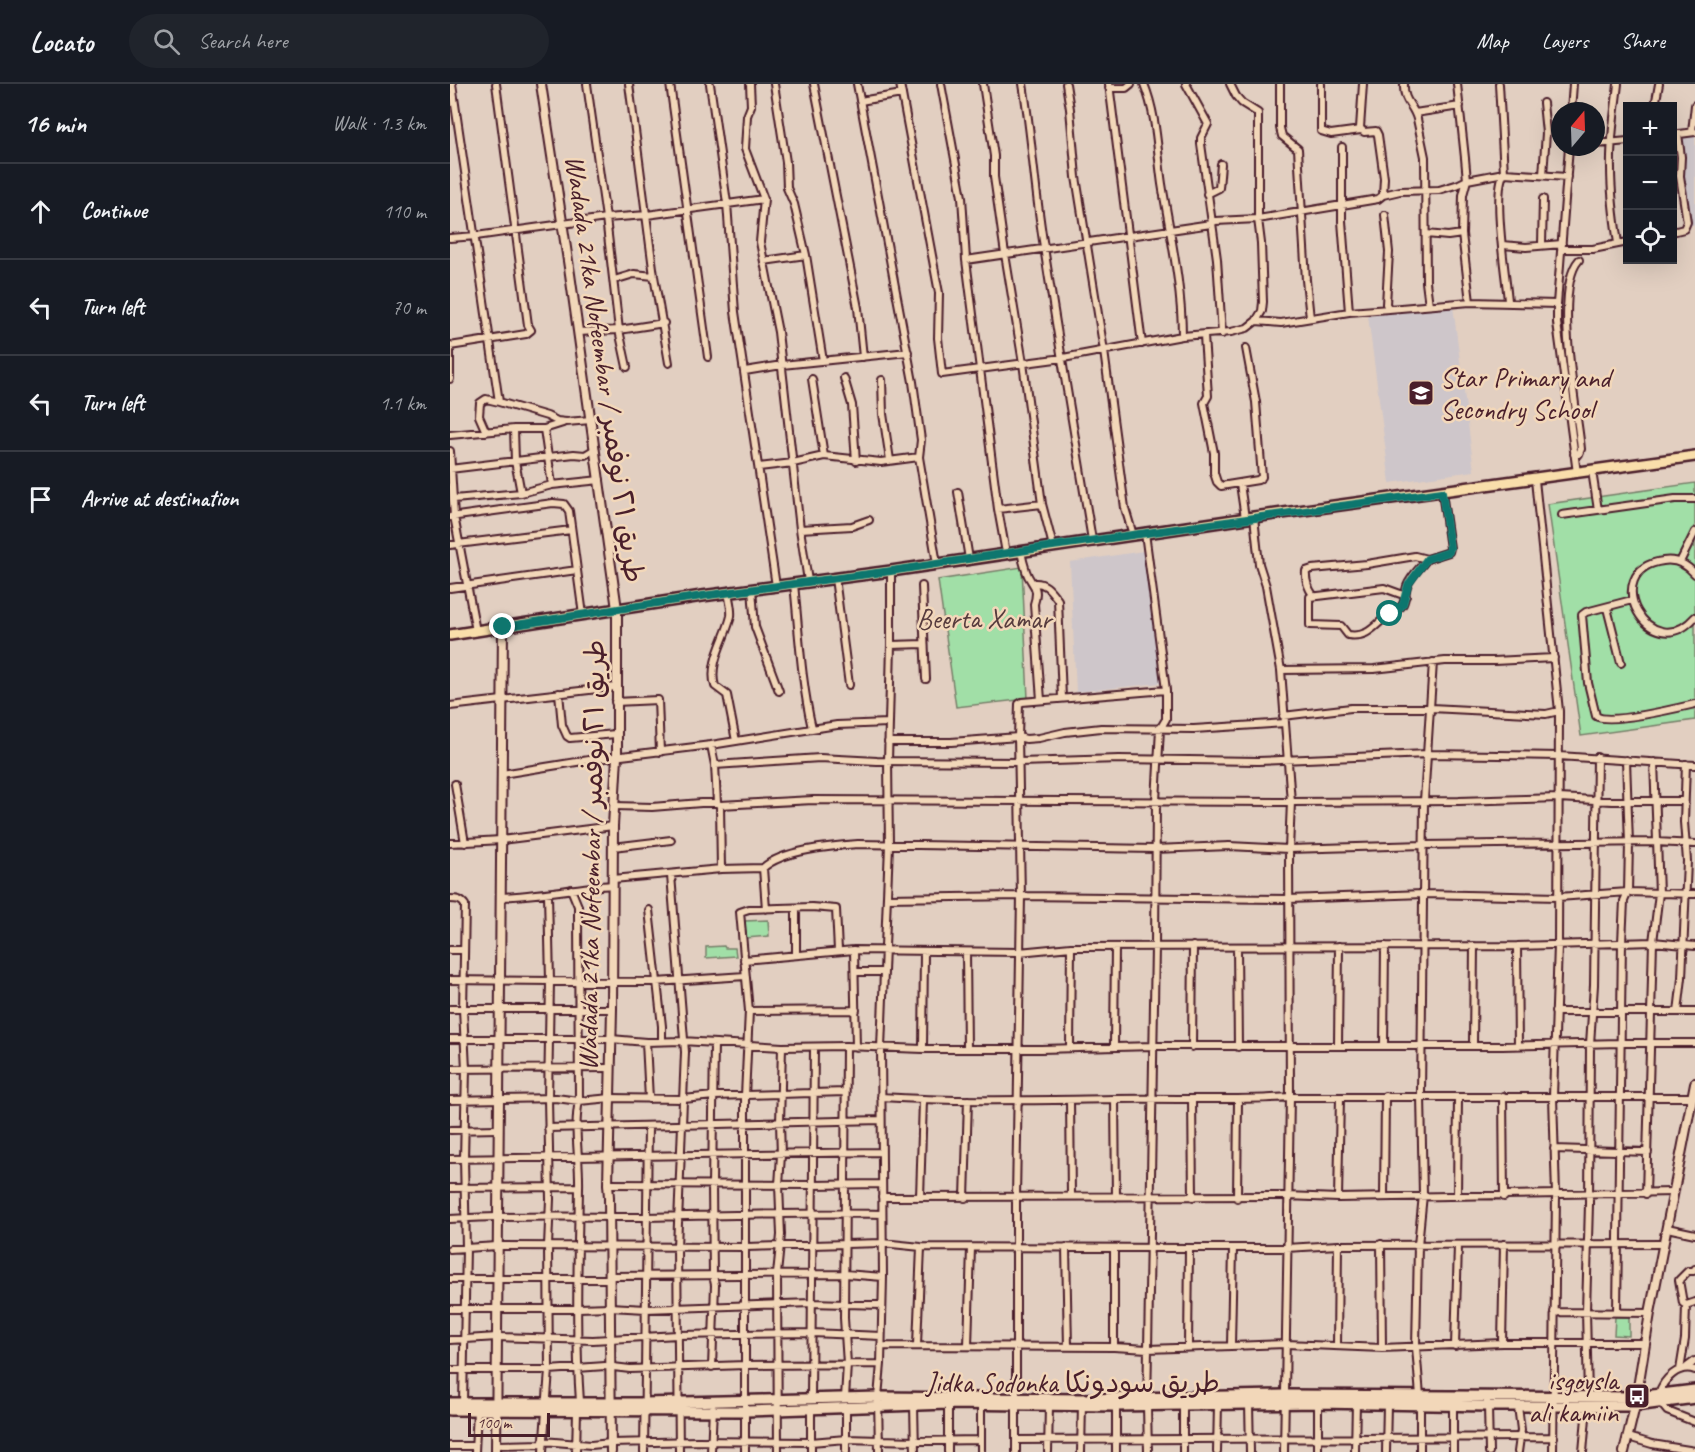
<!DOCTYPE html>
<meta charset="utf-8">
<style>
body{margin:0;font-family:Caveat,"Playpen Sans Arabic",sans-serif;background:#20242c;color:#f1f3f6}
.controls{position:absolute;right:18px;top:18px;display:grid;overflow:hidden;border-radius:0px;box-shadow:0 6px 24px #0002}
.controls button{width:54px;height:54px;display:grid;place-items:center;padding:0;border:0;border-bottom:2px solid #363941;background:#171b24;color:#f1f3f6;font:30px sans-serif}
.compass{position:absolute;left:1101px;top:18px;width:54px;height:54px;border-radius:50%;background:#171b24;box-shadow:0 6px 24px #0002;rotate:19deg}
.scale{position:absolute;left:18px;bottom:15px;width:82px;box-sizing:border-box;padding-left:6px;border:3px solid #4a1f2b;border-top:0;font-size:16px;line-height:21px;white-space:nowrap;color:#4a1f2b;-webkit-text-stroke:4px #f2d7b9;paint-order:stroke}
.stop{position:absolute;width:18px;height:18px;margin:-14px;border:4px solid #0f766e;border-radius:50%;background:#fff}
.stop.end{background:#0f766e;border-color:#fff;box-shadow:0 2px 6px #0008}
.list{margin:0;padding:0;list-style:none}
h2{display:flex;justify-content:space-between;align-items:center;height:78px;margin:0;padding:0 24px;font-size:26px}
h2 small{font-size:20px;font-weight:400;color:#9ea1a6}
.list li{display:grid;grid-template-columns:39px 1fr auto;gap:18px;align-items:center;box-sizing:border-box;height:96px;padding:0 24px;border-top:2px solid #363941}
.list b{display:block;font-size:22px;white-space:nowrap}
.list em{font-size:20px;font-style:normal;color:#9ea1a6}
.icon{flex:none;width:33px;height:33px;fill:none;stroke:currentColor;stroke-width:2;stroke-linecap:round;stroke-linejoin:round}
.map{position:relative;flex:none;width:1245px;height:1368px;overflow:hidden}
header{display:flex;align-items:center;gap:36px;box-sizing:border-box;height:84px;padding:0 30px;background:#171b24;border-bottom:2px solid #363941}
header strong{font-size:28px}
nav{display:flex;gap:33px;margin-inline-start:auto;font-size:21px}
.search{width:420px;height:54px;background:#20242c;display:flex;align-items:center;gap:15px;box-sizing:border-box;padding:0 21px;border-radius:33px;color:#9ea1a6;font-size:22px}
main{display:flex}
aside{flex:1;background:#171b24}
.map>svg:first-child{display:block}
.built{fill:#cec6ca}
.green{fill:#a1dfa7;stroke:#767f69;stroke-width:1.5}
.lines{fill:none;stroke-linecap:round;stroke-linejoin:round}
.minor-casing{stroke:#4a1f2b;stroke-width:10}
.tertiary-casing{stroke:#4a1f2b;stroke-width:12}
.secondary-casing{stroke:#4a1f2b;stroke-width:14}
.primary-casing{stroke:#4a1f2b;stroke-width:14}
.minor{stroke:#f2d7b9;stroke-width:6}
.tertiary{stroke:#f2d7b9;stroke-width:8}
.secondary{stroke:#f2d7b9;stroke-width:9}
.primary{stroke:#f9deab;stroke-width:9}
.route{stroke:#0f766e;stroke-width:8}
.labels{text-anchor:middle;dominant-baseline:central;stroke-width:5;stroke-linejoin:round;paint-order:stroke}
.street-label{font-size:28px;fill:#4a1f2b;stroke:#f2d7b9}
.poi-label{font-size:28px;fill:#4a1f2b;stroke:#f2d7b9;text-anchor:start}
.park-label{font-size:28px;fill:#573c3e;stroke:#f2d7b9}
</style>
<header>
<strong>Locato</strong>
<div class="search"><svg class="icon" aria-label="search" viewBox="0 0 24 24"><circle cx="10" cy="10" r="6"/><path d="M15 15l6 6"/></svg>Search here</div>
<nav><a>Map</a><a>Layers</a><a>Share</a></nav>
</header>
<main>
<aside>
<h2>16 min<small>Walk · 1.3 km</small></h2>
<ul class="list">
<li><svg class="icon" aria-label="ahead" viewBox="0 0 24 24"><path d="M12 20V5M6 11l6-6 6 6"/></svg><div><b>Continue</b></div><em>110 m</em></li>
<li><svg class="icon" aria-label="left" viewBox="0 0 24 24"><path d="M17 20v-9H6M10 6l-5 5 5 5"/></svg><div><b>Turn left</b></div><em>70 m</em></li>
<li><svg class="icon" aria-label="left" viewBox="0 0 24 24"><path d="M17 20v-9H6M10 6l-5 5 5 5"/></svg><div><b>Turn left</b></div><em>1.1 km</em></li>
<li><svg class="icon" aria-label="arrive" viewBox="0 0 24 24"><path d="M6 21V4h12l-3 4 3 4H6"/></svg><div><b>Arrive at destination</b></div></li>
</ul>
</aside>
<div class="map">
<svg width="1245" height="1368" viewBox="0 0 1245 1368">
<rect width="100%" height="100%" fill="#e2cfc1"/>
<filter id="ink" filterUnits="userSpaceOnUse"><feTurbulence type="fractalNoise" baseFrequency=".0167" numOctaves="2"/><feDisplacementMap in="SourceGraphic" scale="12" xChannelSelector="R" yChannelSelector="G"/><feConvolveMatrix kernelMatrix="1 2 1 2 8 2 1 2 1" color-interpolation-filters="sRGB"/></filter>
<g filter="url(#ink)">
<!-- built -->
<path class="built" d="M1245,50v90l-6,2 -7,-57 -2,-33z
M1003,222l21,165 -84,12 -22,-167z
M694,467l17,132 -85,9 -6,-130z"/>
<!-- green -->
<path class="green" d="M1245,399v237l-114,16 -33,-232z
M572,483l6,132 -72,8 -18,-127z
M318,836l1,16 -23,2 -1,-17z
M274,862l1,2h10l1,8 -30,2v-11z
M1165,1233h14v19l-15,-1z"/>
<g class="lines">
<!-- minor casing -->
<g class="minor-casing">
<path id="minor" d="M2,0l47,318 48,14 10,5 9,1 25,-2
M137,0l19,134 13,112 8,37
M179,0l25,192 15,87
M220,0l38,273
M260,0l17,119 8,109 41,274
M300,0l1,22 -4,10 -2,33 19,50 -4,43 18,90 22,197 8,52
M324,0l12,78 1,26 7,16 12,51 17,106
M364,0l44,224 5,49
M407,0l56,298 8,58 -2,17 18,107
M450,0l39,209 -1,45 4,36 121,-16 119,-22 49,-4 16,-4 9,-7 6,-10 1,-9 -2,-59 -3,-24v-106l-16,-10 -6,-7 -6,-12
M491,0l21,113 4,63 14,109 18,140 8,44
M533,0l11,72v21l11,77 18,109 19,141 11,42
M573,0c9,54 12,109 21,163 15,98 32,196 48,293
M616,0l4,25 6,68 28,174 21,157 8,27
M659,0l33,260
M694,0c13,32 13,66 18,100 8,50 20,102 20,152
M736,0l22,40 -7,14v6l16,115 5,75
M830,0v44l2,8 16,13 8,131 4,38
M871,0v47l10,3 30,-4
M913,0l-3,44 4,4 12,-1 2,4 6,43 -1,17
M954,0c-1,18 9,20 13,35l8,38 1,125 3,23
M1007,0l8,74 2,22 -4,15 -1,39 8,68
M1049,0l5,89c-12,19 2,103 4,128
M659,4h17l5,-4
M410,17l42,-7
M1093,19l3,30 -3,42
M1205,22l4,-22
M1121,27l2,-27
M965,29l45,-7
M1242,48l3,-27
M1222,51l23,-3
M1146,60l32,-3
M1119,63l-12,157v19l20,150
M757,110l12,-6 2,-24
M935,131l4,37 -3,52 3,5 81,-7 87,2
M1222,148l12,-3 3,-7 -7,-46 1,-19 -3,-23
M976,150l22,2 14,-2
M0,154l26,-2 130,-18 41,-3 117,-16
M1168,159c-4,-25 -7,-49 -7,-75 -1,-28 4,-56 7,-84
M1092,160l1,-45
M1053,161l23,2 36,-3
M1112,165h31l35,-7
M516,176l245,-36 4,-3 43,-2 120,-20 5,-4 17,-4 39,-1 20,-6 8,-4 37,-7 63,4
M314,177l42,-6
M164,196l20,-6 20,2
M899,228l40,-3
M806,237l25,2 68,-11 -7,-91v-74
M128,248l41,-2 45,-7
M754,252l4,60 -4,7 10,50v20l3,9 4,4 37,-6 4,-3 -6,-75 -10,-54
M0,261v34
M0,262l76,-12 5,-4 -3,-5 -32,-241
M295,287l37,-6 126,-13
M394,294l8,27 4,56
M362,295l12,77
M432,296l1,34 7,46
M64,345l1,32 6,32
M94,345l8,56
M36,348l-7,-16 1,-13 6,-4 13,3
M0,351l64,-6h30l19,-6
M0,367l4,65 22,115
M1124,370h5l2,-5c-4,-40 -28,-160 -2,-189
M309,383l34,-4 31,-7 57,6 38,-5
M0,385l124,-15 11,1 10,-6
M1142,387l6,39
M1085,396l24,231 -1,234 -5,152 3,98 -3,257
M790,400l5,34
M508,408l11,67
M4,415l67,-6 31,-8 48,-5
M548,425l44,-5
M1112,431l113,-16h20
M0,433l103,-14 11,1 5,7 14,104
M804,433l5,47 7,22 15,84 93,-1 71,-8h49l60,-3
M350,445l52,-3 17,-6
M695,449l21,157v29l-6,10 -4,72 -1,146 -8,459 1,46
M0,461l121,-15
M571,467c1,6 3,14 5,20 5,15 14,14 8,33l7,96
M1230,478l15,-30
M1245,490c-8,-9 -19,-15 -32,-13 -66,9 -13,107 32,56
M385,494l14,107
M584,499c12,-1 17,8 24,17l4,98
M344,500c5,48 7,97 18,144
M472,502l4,93
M0,504l127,-18
M302,505l3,38 24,64
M278,508c1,7 4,17 3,24 -5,22 -23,47 -16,70l12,9 9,46
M863,511c-5,-7 -8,-14 -7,-24l6,-2 55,-5 48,-8 12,3 22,-7 1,-4 -8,-56
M956,512l-22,-8 -74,9v28l31,1 7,9c20,3 26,-9 40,-20 5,-4 12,-5 15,-11 3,-6 2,-12 4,-18 4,-10 14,-19 20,-27
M1182,516l-46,12 -4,3 6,68 8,33c12,9 82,-8 99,-12
M1157,524l14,55
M441,561l33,-1
M831,586l10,132 -2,47 1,248 -6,355
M109,609l3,32 5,11 3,2 46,-4
M165,618l43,-2 2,52
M0,622l165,-19
M833,632l68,-8h80l115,6 13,-3
M438,658h63l67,-5 8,2 13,-1 26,-6 36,-4 93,1 91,-6
M261,661l4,20 2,38 3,2 1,64
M265,681l105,-7 57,3 142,1 100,-3 139,2 170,-7 131,2 136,9
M52,690l87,-14 122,-15 126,-20 51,-2
M5,700l10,59
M270,721l93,-5 478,2 168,-1 100,-3 53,3h72
M165,722l37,1 49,-4h16
M0,759l51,-3 112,-14
M163,763l58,-7
M313,784l3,41
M221,791l14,177 -8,195 2,205
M163,795l108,-10 42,-1c19,-18 69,-22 95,-24l297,5 74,-3 60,3 135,-4 232,-3 39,2
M121,805l7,17v9l1,186c-6,28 1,58 0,87 -1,71 -4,143 1,214
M52,813c37,-2 73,-9 110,-12
M437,814l134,-2 268,3 134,-5 135,3 70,-5 67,2
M0,815c6,0 11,0 15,6l-2,104 3,60 -2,90 2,89 -3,155
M199,826l13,116v15
M1067,862l1,100
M787,863l1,100
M0,866h14
M404,866l2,97
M516,868l1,96
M346,870v-46
M294,876l110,-10 165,2 52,-5 446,-1 136,-4 42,4
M406,888h28
M0,896l206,2 89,-6
M0,925h162
M299,927l107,-1
M1105,928h140
M1228,928l4,-34 5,-117 -3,-39 2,-58
M0,955h161l35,3 36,-1 100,6 64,-1 77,3h118l113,-3h348l118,-3h75
M196,958l3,57
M888,961l1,-99
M664,962l1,-99
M934,962l1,-100
M1023,962l1,-100
M620,963l1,-100
M742,963l1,-101
M473,965l1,-97
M0,985l161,-1
M1053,1012l1,101
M431,1013c78,5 156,3 234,2 59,-1 116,2 175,-2h402
M665,1015l1,98
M742,1015l1,98
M0,1016l106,-2 23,3 32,-3 72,1 31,-3 131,-4
M620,1016l1,96
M98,1044l333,-8
M0,1046l48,-1
M1104,1065l94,3
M0,1075l430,-7
M158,1100l205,1 67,-1
M0,1104l129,-1
M1196,1110l7,-252 6,-49 -5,-131
M1007,1112l1,-99
M432,1113l405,-1 51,2 336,-6
M470,1113l3,-97
M934,1113l1,-101
M515,1114l3,-98
M787,1114l1,-98
M888,1114l2,-101
M0,1135c64,-4 129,-2 193,-2 80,-1 159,-5 239,-3
M1217,1144l28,6
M931,1160l1,104
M616,1163l2,100
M664,1164v99
M0,1165l47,-3 249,1 100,-3 36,-1 39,4 268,1h97l52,-3 326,-1
M160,1192l235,-2 38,3
M0,1195h160
M1236,1221l9,-3
M0,1225h97l63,-2 36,2 165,-6 70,2
M1104,1228l96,1
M1167,1228l5,-370 2,-41 4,-9 1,-49 -3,-83
M0,1256l47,-3 96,3 84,-5 135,-2 69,3
M1052,1259l2,-99
M467,1261l4,-98
M781,1261l2,-97
M431,1262l233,1 34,2 138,-5 96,4 120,-5h143
M518,1262l3,-98
M887,1262l1,-101
M1005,1262l3,-101
M738,1263l1,-99
M262,1283l3,-82 -2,-10 -1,-90 2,-142
M1237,1283l8,-6
M0,1286h99l56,-4 25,3 115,-4 136,-1
M1230,1286l5,-31 1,-34 -3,-2 -4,-23 9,-9h6l1,-2
M1209,1310c4,-15 20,-30 36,-24
M1138,1312l-2,-85 3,-107 1,-160 4,-59 3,-228
M1036,1313l2,9 1,46
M395,1314l2,-34 -3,-46 2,-272
M361,1315l3,-351
M1209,1317l8,10 28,11
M868,1319v49
M799,1320l1,48
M464,1321l1,47
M1068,1322l3,24 -3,22
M396,1323v45
M361,1324v44
M1178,1353l24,7 43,7
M566,1356l538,-3
M93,1357l48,4 20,-2 87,-2 113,1 35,-3 69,2 65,-1
M47,1361l46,-1
M0,1362h25
M25,1368l2,-42
M93,1368l6,-82 -1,-124 2,-47 -2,-100 2,-118 -2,-87
M126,1368l1,-41
M194,1368l4,-325
M261,1368l2,-44
M295,1368v-356l4,-85 -9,-99 9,-3 63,-2 24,2 2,42
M328,1368l-1,-178 4,-39 -2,-50 2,-30 -1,-32 2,-76
M429,1368l-1,-55 3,-33 2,-87 -2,-229 8,-203 -1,-84 3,-116v-74
M498,1368v-48
M531,1368v-47
M566,1368v-254l5,-302 -3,-159 1,-33 3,-2 144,-12
M598,1368l1,-46
M631,1368l1,-49
M666,1368v-46
M733,1368v-47
M767,1368l1,-48
M905,1368l1,-50
M936,1368l1,-48
M970,1368v-56l-4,-49 2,-102 5,-50 -2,-99 3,-295 9,-139
M1003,1368v-46
M1133,1368l4,-46"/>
</g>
<!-- tertiary casing -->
<g class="tertiary-casing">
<path id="tertiary" d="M91,0l29,190 47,335v148l-4,69 -1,183 -4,175 1,13 2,255
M46,1368l7,-825
M1174,1368l11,-46 15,-93 45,-230"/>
</g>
<!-- secondary casing -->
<g class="secondary-casing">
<path id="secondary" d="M0,1319h195l233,-6 204,2 202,-4 352,2 59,-7
M0,1326l296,1 202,-7 168,2 202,-3 170,3h147l60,-8"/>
</g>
<!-- primary casing -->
<g class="primary-casing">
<path id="primary" d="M0,551l252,-39 189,-25 363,-54 441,-61"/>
</g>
<!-- minor -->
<use href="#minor" class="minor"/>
<!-- tertiary -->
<use href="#tertiary" class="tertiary"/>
<!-- secondary -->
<use href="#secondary" class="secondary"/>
<!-- primary -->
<use href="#primary" class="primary"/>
</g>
</g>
<g class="lines" filter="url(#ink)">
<!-- route -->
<path class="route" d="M53,543l199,-31 189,-25 162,-25 389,-54 8,56 -1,4 -22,7 -19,26 -5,19 -3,4 -10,6"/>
</g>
<!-- icons -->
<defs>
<g id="school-square" transform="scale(1.35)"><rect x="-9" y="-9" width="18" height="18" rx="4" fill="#4a1f2b" stroke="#f2d7b9"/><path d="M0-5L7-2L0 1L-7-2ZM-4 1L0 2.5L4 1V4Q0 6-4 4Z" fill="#fff"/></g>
<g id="bus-square" transform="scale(1.35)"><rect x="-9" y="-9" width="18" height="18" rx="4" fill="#4a1f2b" stroke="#f2d7b9"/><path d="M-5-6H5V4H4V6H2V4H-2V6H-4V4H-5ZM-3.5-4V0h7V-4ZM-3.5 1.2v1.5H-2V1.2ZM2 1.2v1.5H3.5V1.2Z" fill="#fff"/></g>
</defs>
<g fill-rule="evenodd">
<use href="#school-square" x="971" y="309"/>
<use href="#bus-square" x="1187" y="1312"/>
</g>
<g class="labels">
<!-- street labels -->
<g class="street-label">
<text transform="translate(155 285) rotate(82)">Wadada 21ka Nofeembar / طريق ٢١ نوفمبر</text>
<text transform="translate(141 771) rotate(-89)">Wadada 21ka Nofeembar / طريق ٢١ نوفمبر</text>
<text x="623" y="1298">Jidka Sodonka طريق سودونكا</text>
</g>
<!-- poi labels -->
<g class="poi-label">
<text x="990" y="293">Star Primary and<tspan x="990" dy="32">Secondry School</tspan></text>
<text x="1168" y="1296" text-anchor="end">isgoysla<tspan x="1168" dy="32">ali kamiin</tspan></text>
</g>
<!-- park labels -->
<g class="park-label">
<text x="534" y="534">Beerta Xamar</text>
</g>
</g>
</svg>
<div class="controls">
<button>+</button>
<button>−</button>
<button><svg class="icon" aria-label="locate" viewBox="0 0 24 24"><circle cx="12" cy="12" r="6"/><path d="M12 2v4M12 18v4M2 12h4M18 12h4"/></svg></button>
</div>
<svg class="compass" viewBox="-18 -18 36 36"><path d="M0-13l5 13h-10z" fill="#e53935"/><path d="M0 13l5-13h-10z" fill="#9ea1a6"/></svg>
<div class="scale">100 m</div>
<div class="stop" style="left:940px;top:530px"></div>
<div class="stop end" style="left:53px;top:543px"></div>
</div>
</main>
